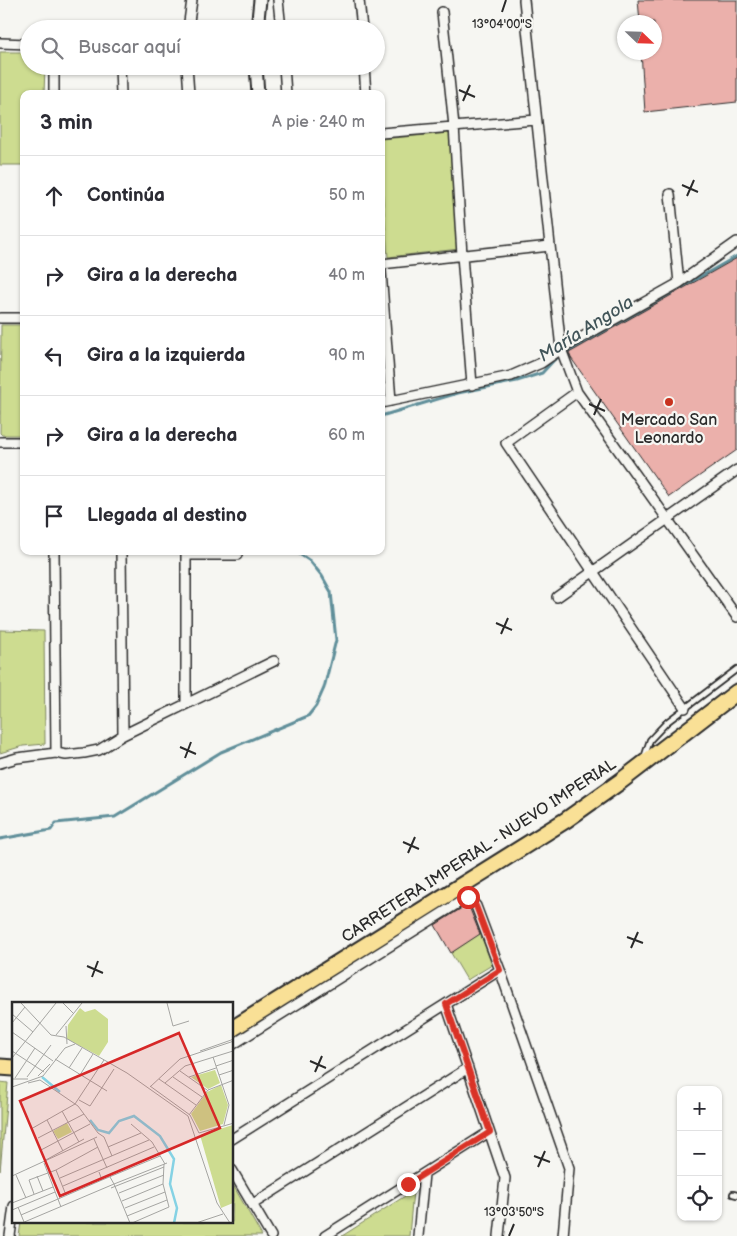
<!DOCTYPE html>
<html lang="es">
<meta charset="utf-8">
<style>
body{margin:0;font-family:"Balsamiq Sans",sans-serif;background:#f2f2f3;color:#2b2b33}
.controls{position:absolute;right:15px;bottom:15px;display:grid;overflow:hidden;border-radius:10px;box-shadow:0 1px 4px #0004}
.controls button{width:45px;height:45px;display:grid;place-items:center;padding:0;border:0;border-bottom:1px solid #e1e1e2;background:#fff;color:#2b2b33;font:25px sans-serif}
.compass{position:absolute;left:617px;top:15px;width:45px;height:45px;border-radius:50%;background:#fff;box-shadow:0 1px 4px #0004;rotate:113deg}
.stop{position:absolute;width:15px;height:15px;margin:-11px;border:4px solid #d93025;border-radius:50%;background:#fff}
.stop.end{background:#d93025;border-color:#fff;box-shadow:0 1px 5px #0008}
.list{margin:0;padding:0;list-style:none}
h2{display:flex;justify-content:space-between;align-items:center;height:65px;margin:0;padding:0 20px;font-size:21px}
h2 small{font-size:16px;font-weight:400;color:#7c7c81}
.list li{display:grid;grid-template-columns:32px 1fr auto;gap:15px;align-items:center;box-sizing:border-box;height:80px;padding:0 20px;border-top:1px solid #e1e1e2}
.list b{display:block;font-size:19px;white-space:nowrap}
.list em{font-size:16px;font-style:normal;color:#7c7c81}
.icon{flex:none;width:28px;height:28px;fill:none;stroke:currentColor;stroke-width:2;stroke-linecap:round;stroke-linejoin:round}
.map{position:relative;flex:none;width:737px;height:1236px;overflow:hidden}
.search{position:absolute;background:#fff;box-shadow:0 1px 4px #0004;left:20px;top:20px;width:365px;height:55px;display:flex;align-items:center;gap:12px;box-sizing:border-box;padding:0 18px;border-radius:28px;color:#7c7c81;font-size:19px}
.panel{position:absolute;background:#fff;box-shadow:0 1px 4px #0004;left:20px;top:90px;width:365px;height:465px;border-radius:10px}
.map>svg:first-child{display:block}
.green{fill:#cddc90;stroke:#7c845e}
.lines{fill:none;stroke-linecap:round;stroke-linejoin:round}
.stream{stroke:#618f9a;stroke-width:3}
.building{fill:#ebb0ab;stroke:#2b2b2b}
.service-casing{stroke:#2b2b2b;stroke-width:8}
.minor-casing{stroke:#2b2b2b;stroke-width:12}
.tertiary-casing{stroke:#2b2b2b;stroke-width:15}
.trunk-casing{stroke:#2b2b2b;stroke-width:19}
.service{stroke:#f6f6f2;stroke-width:4.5}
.minor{stroke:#f6f6f2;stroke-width:9}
.tertiary{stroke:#f6f6f2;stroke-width:11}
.trunk{stroke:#f9e096;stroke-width:15}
.route{stroke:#d93025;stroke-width:6}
.ticks{fill:none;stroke:#2b2b2b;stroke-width:2}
.poi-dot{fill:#c8321e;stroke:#f6f6f2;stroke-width:2}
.labels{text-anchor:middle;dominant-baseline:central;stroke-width:4.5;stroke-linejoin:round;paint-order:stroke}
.poi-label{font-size:16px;fill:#2b2b2b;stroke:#f6f6f2}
.street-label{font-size:16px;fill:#2b2b2b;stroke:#f6f6f2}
.water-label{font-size:18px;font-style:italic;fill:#425559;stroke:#f6f6f2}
.inset-river{fill:none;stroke:#85d2e4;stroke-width:2.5}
.inset-road{fill:none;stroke:#a5a5a2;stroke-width:1}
.view{fill:#d62828;fill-opacity:0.15;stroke:#d62828;stroke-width:2.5}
.inset-edge{fill:none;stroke:#2b2b2b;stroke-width:2.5}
.ticks-label{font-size:12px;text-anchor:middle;fill:#2b2b2b;stroke:#f6f6f2;stroke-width:4.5;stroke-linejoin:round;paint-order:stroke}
</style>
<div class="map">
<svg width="737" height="1236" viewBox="0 0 737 1236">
<rect width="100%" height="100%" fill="#f6f6f2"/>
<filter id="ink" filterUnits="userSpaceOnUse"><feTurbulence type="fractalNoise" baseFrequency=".02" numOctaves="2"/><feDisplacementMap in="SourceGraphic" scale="10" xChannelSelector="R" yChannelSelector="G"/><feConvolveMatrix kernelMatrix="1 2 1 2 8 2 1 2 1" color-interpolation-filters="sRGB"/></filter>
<g filter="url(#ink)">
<!-- green -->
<path class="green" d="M0,52h29v14h16l-1,28h-20v71h-24z
M450,133l9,116 -71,8 -7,-83v-35z
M1,325h23v110h-22l-2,-2z
M0,630l44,1 1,113 -22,2 -23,7z
M480,933l12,32 -25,15 -16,-27z
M0,1082l8,1 -8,88z
M233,1185l29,51h-243l2,-14h211z
M413,1191l-4,45h-67z"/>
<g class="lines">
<!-- stream -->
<path class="stream" d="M381,416l77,-23 59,-12 25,-8 12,-13 183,-104
M0,839l51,-9 5,-7 59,-6 106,-65 87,-36 8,-10 8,-18 12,-48 -5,-48 -9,-16 -12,-15 -15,-10"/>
</g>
<!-- building -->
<path class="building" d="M638,0h99v102l-92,10 -4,-60h13v-30h-14z
M737,258v192l-68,47 -98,-139 -2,-5z
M465,906l5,3 10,25 -29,19 -16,-28z"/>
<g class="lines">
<!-- service casing -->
<g class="service-casing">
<path id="service" d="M644,758l6,-18 17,-18 70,-53
M733,1194l4,1"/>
</g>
<!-- minor casing -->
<g class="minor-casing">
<path id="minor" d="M278,0l3,29
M359,0l3,29
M524,0l37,349 16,43 160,225
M442,12l12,114 8,129 10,130
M188,29l4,-29
M0,43l29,1
M120,66l1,28
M187,66l2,28
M284,66l2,28
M364,66l2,28
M54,94v-28
M381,133l155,-13
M670,194l9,89
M381,264l169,-18
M381,271l10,130
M0,318h24
M577,392l-71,51 179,265
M381,403l130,-27 30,-13 20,-14 118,-66 58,-41
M0,442h24
M54,551l2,202
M121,551l2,184
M186,551v153
M186,555h51
M557,597l180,-127
M0,763l17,-5 39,-5 10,2 18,-2 15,-3 24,-15 151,-74
M460,886l16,20 24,64 69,198 -6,68
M446,1004l59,174 -6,58
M232,1045l236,-148
M232,1139l268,-169
M232,1170l39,66
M253,1204l215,-136
M10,1236l4,-30
M325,1236l164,-104
M418,1236l6,-62"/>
</g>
<!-- tertiary casing -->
<g class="tertiary-casing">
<path id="tertiary" d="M257,29l3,-29
M256,66l2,28"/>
</g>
<!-- trunk casing -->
<g class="trunk-casing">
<path id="trunk" d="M232,1029l334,-209 55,-39 116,-89
M0,1067l14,1"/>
</g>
<!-- service -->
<use href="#service" class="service"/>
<!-- minor -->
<use href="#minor" class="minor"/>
<!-- tertiary -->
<use href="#tertiary" class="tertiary"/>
<!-- trunk -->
<use href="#trunk" class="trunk"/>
</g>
</g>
<g class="lines" filter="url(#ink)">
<!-- route -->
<path class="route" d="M408,1184l82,-52 -44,-128 54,-34 -24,-64 -8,-9"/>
</g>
<!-- ticks -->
<path class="ticks" d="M502,12l4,-12M459,90l16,7M463,101l7,-16M682,185l16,7M687,196l7,-16M589,404l16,7M594,415l7,-16M496,623l16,7M501,634l7,-16M180,747l16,7M185,758l6,-16M403,842l16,7M408,853l7,-16M627,937l16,6M631,948l7,-16M87,966l16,7M92,977l6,-16M310,1061l16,7M315,1072l7,-16M534,1156l16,6M538,1167l7,-16M509,1236l5,-12"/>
<!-- markers -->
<circle class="poi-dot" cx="669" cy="402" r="5"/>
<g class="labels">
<!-- poi labels -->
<g class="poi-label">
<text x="669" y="420">Mercado San<tspan x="669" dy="18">Leonardo</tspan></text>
</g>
<!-- street labels -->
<g class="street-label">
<text transform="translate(479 851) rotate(-33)">CARRETERA IMPERIAL - NUEVO IMPERIAL</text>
</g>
<!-- water labels -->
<g class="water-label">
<text transform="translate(586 329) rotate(-32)">María Angola</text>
</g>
</g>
<!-- overview -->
<g transform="translate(12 1002)">
<rect width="221" height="221" fill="#f6f6f2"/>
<path d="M68,6l5,4 10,-3 13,10v23l-9,14 -32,-17 1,-14zM203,68l5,13 -12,6 -17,-12zM209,83l7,20 -5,19 -23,7 -9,-17 16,-22zM55,121l5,9 -14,7 -5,-8zM221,123v78l-12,5 -21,-73z" fill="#cddc90"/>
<path class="inset-river" d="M30,75l18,15M78,118l8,10 11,3 10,-12 15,-5 26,20 14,23 -4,25 7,24 -3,15"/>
<path class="inset-road" d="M9,1l30,32 13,2 63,36 61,43 29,87 13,20M51,1l11,11M155,1l6,23 16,-5M0,12l21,18M0,21l13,-16M54,24l1,18M0,30l41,29M44,33l26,-32M0,49l32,21M188,49l34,-12M201,55l16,48 -5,20M0,56l44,-55M43,57l52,32M204,64l18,-6M57,66l13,-20M168,69l27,19M68,73l13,-21M207,73l15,-5M26,74l12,-12M15,75l24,-32M161,75l29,20M177,75l27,-9M3,76l20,-30M0,77h16M147,77l37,26M16,81l12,-3 38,26 20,27 6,4 8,19M153,81l20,-17 48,-15M138,84l40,29 9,18 35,-10M0,85l31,-11 22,-28 10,-4M138,85l30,-28 54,-18M67,98l11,6 24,-37M50,109l17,31M177,113l19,-25 26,-10M35,118l16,31M119,122l21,18 13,22M19,127l44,-25 29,-44M26,136l46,-24M82,137l13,29M96,145l33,-14M29,148l49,-26M32,159l40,-22M32,161l17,44M44,168l10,25M87,170l3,8 58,-24M4,173l10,23M0,174l85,-39M25,174l6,15M98,175l4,7 53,-21M48,176l89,-38M51,184l91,-39M99,186l53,-21M107,191l45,-18M22,192l-5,-14 27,-10 42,-23M110,199l41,-17M0,201l41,-16M6,205l6,15M113,206l40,-16M0,208l43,-18M9,213l81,-35M115,214l40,-16M10,221l92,-39 16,39M120,221l37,-16 -6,-23 1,-20M184,221l27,-9"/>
<path class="view" d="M167,31l41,95 -160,68 -40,-95z"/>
<rect width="221" height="221" class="inset-edge"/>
</g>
<g class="ticks-label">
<text x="502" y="28">13°04'00"S</text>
<text x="514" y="1216">13°03'50"S</text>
</g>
</svg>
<div class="controls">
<button>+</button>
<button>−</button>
<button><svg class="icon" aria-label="locate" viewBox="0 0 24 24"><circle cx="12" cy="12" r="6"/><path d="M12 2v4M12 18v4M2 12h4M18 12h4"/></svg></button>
</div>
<svg class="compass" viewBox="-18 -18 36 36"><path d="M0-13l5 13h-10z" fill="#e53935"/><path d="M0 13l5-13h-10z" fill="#7c7c81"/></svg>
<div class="stop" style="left:468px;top:897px"></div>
<div class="stop end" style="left:408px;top:1184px"></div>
<div class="search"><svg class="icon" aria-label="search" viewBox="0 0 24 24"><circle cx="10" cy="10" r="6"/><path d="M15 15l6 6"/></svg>Buscar aquí</div>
<section class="panel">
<h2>3 min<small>A pie · 240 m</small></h2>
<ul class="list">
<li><svg class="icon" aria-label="ahead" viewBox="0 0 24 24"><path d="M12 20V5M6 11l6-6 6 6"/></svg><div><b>Continúa</b></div><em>50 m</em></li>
<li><svg class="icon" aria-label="right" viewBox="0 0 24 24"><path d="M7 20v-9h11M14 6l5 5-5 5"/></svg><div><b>Gira a la derecha</b></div><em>40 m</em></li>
<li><svg class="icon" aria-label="left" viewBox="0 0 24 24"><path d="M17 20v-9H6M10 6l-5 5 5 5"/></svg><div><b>Gira a la izquierda</b></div><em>90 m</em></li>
<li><svg class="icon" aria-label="right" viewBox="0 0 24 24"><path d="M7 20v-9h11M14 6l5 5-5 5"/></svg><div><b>Gira a la derecha</b></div><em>60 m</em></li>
<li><svg class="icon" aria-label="arrive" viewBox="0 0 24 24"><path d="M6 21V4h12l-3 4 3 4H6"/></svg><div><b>Llegada al destino</b></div></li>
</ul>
</section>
</div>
